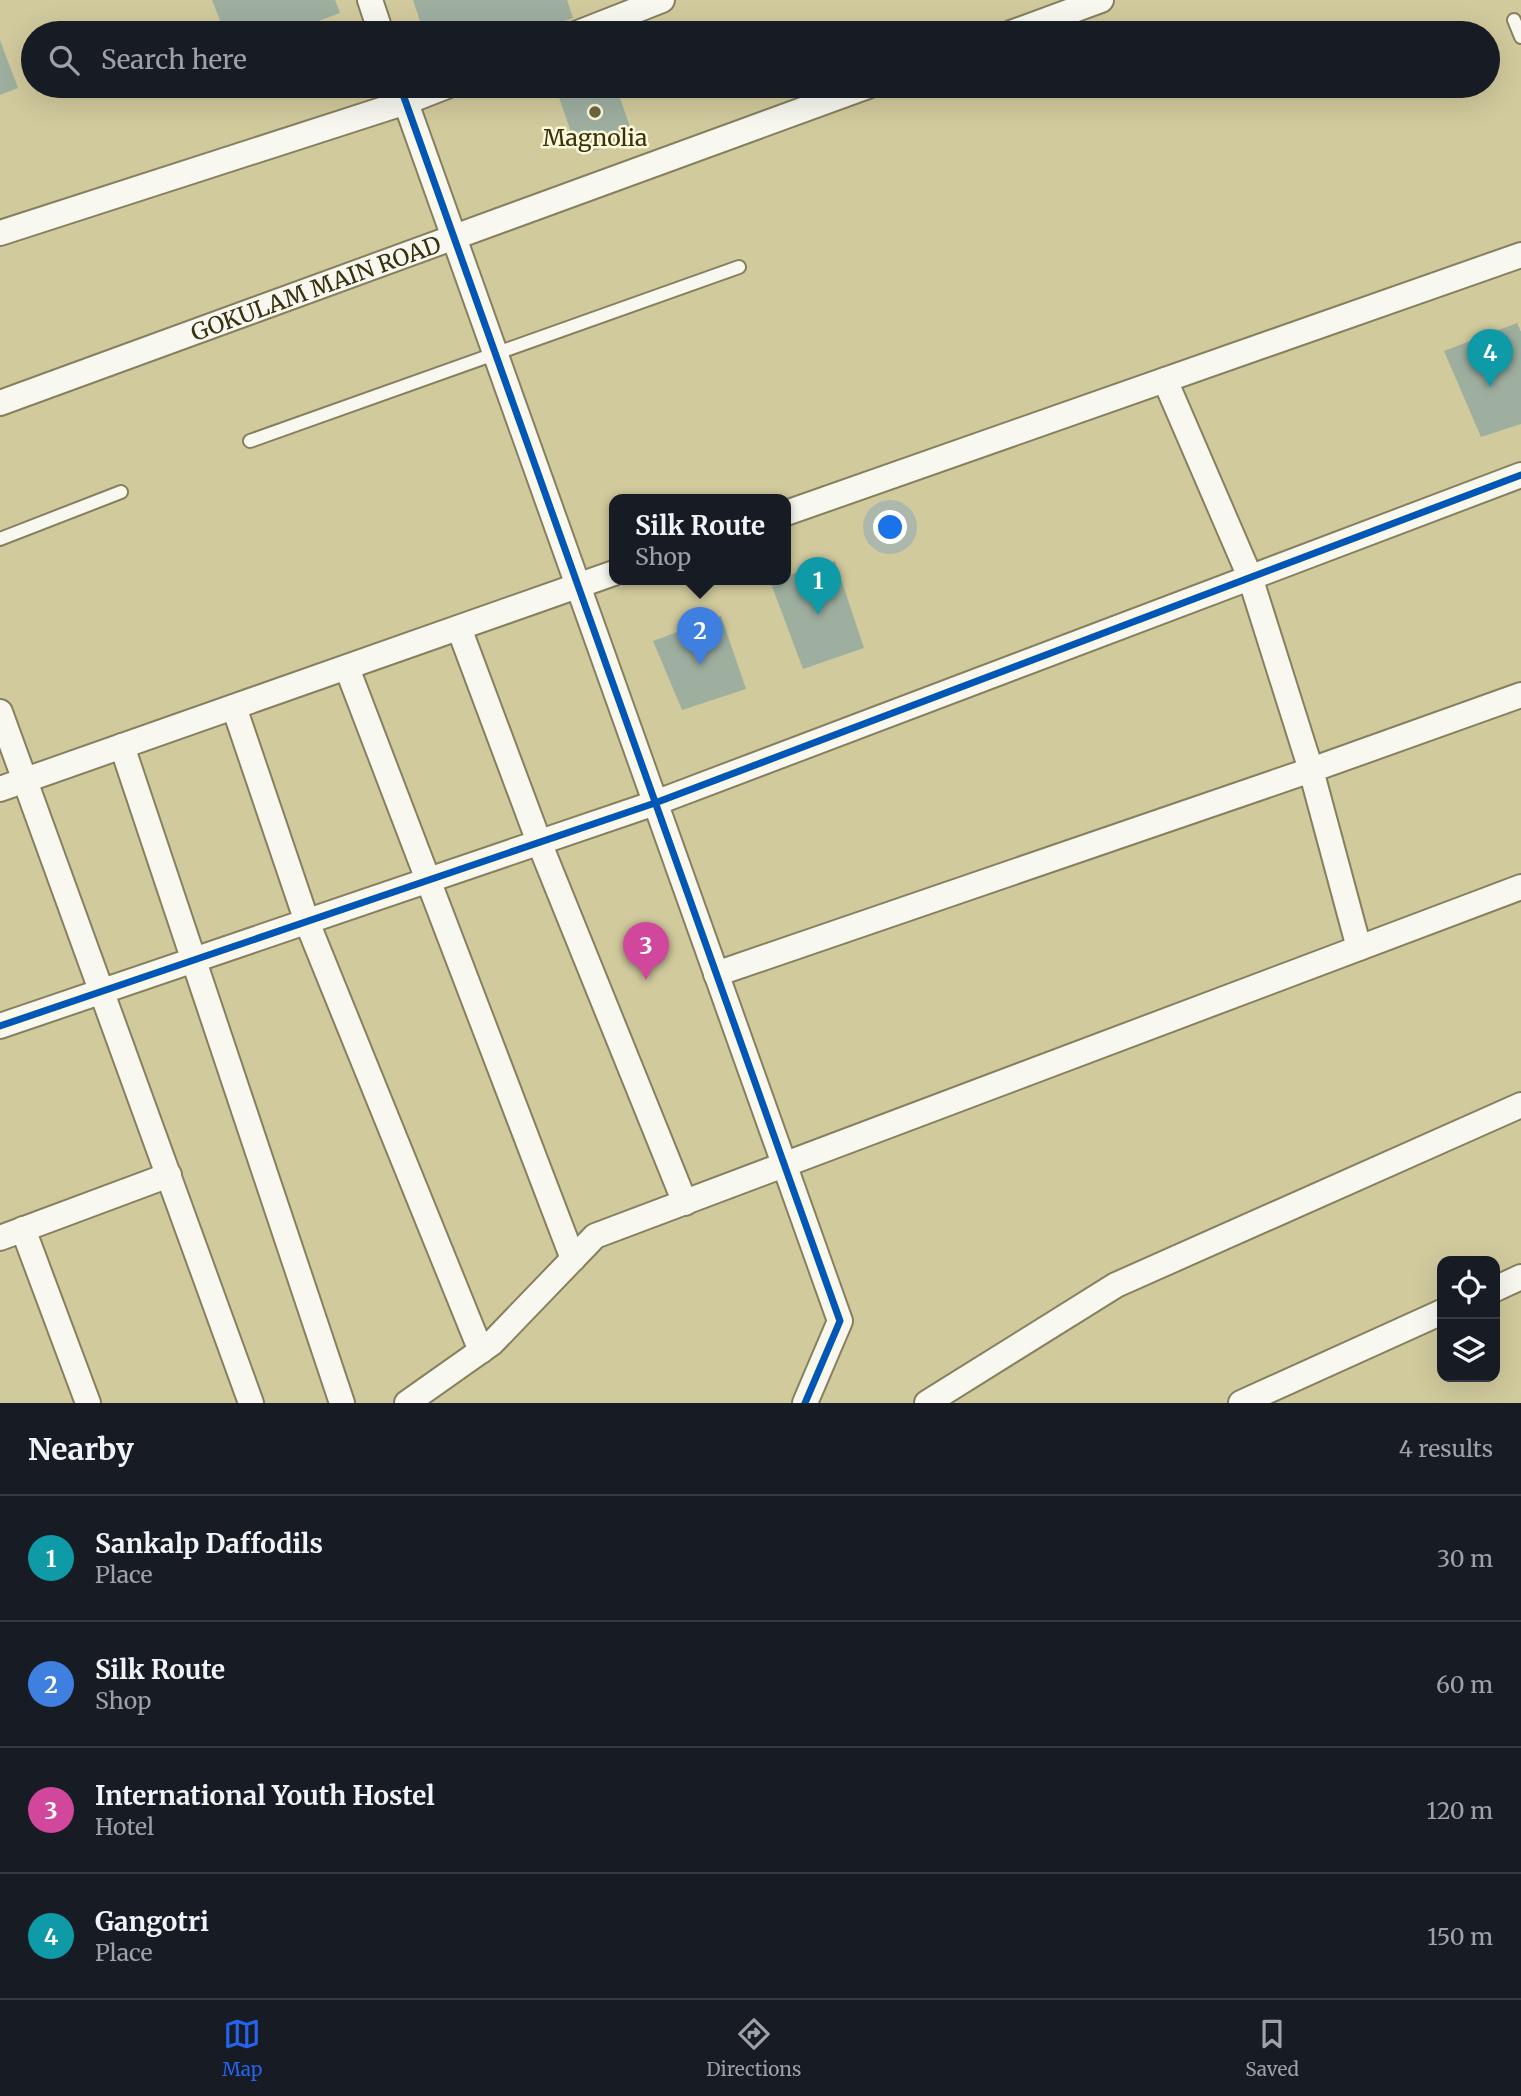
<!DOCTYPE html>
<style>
body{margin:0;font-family:Merriweather,serif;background:#20242c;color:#f1f3f6}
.controls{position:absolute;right:21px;bottom:21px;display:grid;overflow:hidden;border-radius:14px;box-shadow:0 7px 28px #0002}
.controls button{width:63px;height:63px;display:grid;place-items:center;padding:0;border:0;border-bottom:2px solid #363941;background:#171b24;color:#f1f3f6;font:35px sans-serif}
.you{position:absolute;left:891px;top:528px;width:24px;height:24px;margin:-18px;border:5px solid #fff;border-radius:50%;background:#1a73e8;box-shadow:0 0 0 10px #1a73e833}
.badge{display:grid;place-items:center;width:46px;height:46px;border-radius:50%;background:#2563eb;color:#fff;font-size:23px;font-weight:700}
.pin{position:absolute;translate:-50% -58px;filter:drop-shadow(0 2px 4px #0008)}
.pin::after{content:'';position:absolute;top:37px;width:24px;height:21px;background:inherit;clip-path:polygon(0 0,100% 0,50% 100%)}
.popup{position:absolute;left:609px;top:494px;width:182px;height:91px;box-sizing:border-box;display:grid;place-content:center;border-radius:14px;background:#171b24;filter:drop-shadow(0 2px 5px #0005);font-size:23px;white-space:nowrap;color:#9ea1a6}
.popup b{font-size:26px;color:#f1f3f6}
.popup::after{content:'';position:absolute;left:50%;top:100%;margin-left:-14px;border:14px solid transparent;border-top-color:#171b24}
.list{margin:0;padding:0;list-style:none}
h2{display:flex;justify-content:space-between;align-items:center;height:91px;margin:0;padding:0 28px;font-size:30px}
h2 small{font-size:23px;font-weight:400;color:#9ea1a6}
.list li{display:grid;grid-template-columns:46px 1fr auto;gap:21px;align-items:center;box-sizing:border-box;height:126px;padding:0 28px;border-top:2px solid #363941}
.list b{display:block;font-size:26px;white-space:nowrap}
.list p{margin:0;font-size:23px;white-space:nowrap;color:#9ea1a6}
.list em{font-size:23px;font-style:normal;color:#9ea1a6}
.icon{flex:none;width:38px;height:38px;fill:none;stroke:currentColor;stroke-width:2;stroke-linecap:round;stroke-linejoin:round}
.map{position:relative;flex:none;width:1521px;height:1403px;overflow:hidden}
.search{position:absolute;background:#171b24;box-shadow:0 7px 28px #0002;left:21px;right:21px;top:21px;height:77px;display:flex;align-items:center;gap:18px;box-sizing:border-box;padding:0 24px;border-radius:38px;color:#9ea1a6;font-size:26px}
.sheet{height:595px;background:#171b24}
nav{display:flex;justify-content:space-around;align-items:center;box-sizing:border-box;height:98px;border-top:2px solid #363941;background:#171b24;font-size:19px;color:#9ea1a6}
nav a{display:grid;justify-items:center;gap:4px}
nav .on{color:#2563eb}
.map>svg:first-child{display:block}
.building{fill:#9eafa0}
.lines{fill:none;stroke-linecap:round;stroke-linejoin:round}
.lane-casing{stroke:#86805f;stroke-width:16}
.street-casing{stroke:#86805f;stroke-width:28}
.lane{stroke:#f8f7f0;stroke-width:12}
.street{stroke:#f8f7f0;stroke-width:24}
.cycleway-casing{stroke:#fefada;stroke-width:11}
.cycleway{stroke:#0057b8;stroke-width:7}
.poi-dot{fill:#6d6740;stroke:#fefada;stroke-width:2.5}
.labels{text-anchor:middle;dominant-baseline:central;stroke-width:5;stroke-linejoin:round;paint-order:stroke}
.poi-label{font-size:23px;fill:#37310e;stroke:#fefada}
.street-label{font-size:23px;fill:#37310e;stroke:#fefada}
</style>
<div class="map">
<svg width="1521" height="1403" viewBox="0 0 1521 1403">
<rect width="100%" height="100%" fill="#d1ca9d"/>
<!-- building -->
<path class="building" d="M212,0h123l5,13 -54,20h-61z
M413,0h154l6,18 -43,15h-106z
M0,40l18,48 -18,7z
M245,86h35l-31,11z
M555,86h61l18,53 -55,16z
M1517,323l4,9v92l-40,13 -37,-86z
M835,561l29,87 -61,21 -33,-88 16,-2v-3z
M721,616l25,73 -64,21 -29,-69z"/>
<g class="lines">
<!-- lane casing -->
<g class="lane-casing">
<path id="lane" d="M1514,20l7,17
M250,441l489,-174
M0,539l121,-47"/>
</g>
<!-- street casing -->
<g class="street-casing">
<g id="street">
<path d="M370,0l11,33"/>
<path d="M578,33l84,-33"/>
<path d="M1011,33l90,-33"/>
<path d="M400,86l440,1235 -35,82"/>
<path d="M0,233l406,-131 41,-16"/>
<path d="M1165,380l85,197 61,193 48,178"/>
<path id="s1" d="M0,403l868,-317"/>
<path d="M786,513l735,-258"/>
<path d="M459,628l80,214 146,361"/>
<path d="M347,668l226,591"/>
<path d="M234,707l73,215 174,429"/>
<path d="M0,712l251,691"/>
<path d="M122,746l220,657"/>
<path d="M0,789l614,-216"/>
<path d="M716,974l595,-204 210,-75"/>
<path d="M0,1026l655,-223 866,-328"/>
<path d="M23,1229l65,174"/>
<path d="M0,1238l169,-63"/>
<path d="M1495,1289l26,-12"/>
<path d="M407,1403l85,-60 103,-107 926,-349"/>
<path d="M927,1403l189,-118 405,-180"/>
<path d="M1241,1403l201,-91"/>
</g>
</g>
<!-- lane -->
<use href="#lane" class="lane"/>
<!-- street -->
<use href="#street" class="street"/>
<!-- cycleway casing -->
<g class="cycleway-casing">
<path id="cycleway" d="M400,86l440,1235 -35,82
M0,1026l655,-223 866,-328"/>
</g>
<!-- cycleway -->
<use href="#cycleway" class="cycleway"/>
</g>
<!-- markers -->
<circle class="poi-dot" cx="595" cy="112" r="7"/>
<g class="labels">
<!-- poi labels -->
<g class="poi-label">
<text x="595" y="137">Magnolia</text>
</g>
<!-- street labels -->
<g class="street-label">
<text stroke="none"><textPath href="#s1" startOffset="336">GOKULAM MAIN ROAD</textPath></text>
</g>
</g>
</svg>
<div class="controls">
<button><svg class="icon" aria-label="locate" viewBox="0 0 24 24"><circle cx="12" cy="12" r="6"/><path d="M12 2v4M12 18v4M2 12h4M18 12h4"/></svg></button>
<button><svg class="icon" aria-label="layers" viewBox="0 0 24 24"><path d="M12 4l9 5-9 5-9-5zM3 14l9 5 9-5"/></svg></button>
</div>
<div class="you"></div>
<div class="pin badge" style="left:818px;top:615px;background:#0f9aa8">1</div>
<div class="pin badge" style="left:700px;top:665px;background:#3f7fe0">2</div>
<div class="popup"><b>Silk Route</b>Shop</div>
<div class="pin badge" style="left:646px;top:980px;background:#d1479c">3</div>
<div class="pin badge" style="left:1490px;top:387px;background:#0f9aa8">4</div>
<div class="search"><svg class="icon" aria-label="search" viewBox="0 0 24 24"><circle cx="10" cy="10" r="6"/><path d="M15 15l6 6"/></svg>Search here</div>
</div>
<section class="sheet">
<h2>Nearby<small>4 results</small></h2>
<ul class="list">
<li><span class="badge" style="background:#0f9aa8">1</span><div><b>Sankalp Daffodils</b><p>Place</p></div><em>30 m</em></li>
<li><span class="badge" style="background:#3f7fe0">2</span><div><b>Silk Route</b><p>Shop</p></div><em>60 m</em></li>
<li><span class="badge" style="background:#d1479c">3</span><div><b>International Youth Hostel</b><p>Hotel</p></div><em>120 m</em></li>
<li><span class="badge" style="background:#0f9aa8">4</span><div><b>Gangotri</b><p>Place</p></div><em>150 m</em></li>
</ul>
</section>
<nav>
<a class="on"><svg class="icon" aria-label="map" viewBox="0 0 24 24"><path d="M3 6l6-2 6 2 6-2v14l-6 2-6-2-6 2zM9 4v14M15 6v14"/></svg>Map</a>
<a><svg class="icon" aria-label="directions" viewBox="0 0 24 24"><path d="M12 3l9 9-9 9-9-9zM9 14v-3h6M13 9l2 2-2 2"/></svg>Directions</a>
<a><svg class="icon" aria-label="saved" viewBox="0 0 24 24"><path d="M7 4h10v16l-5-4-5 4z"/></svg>Saved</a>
</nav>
